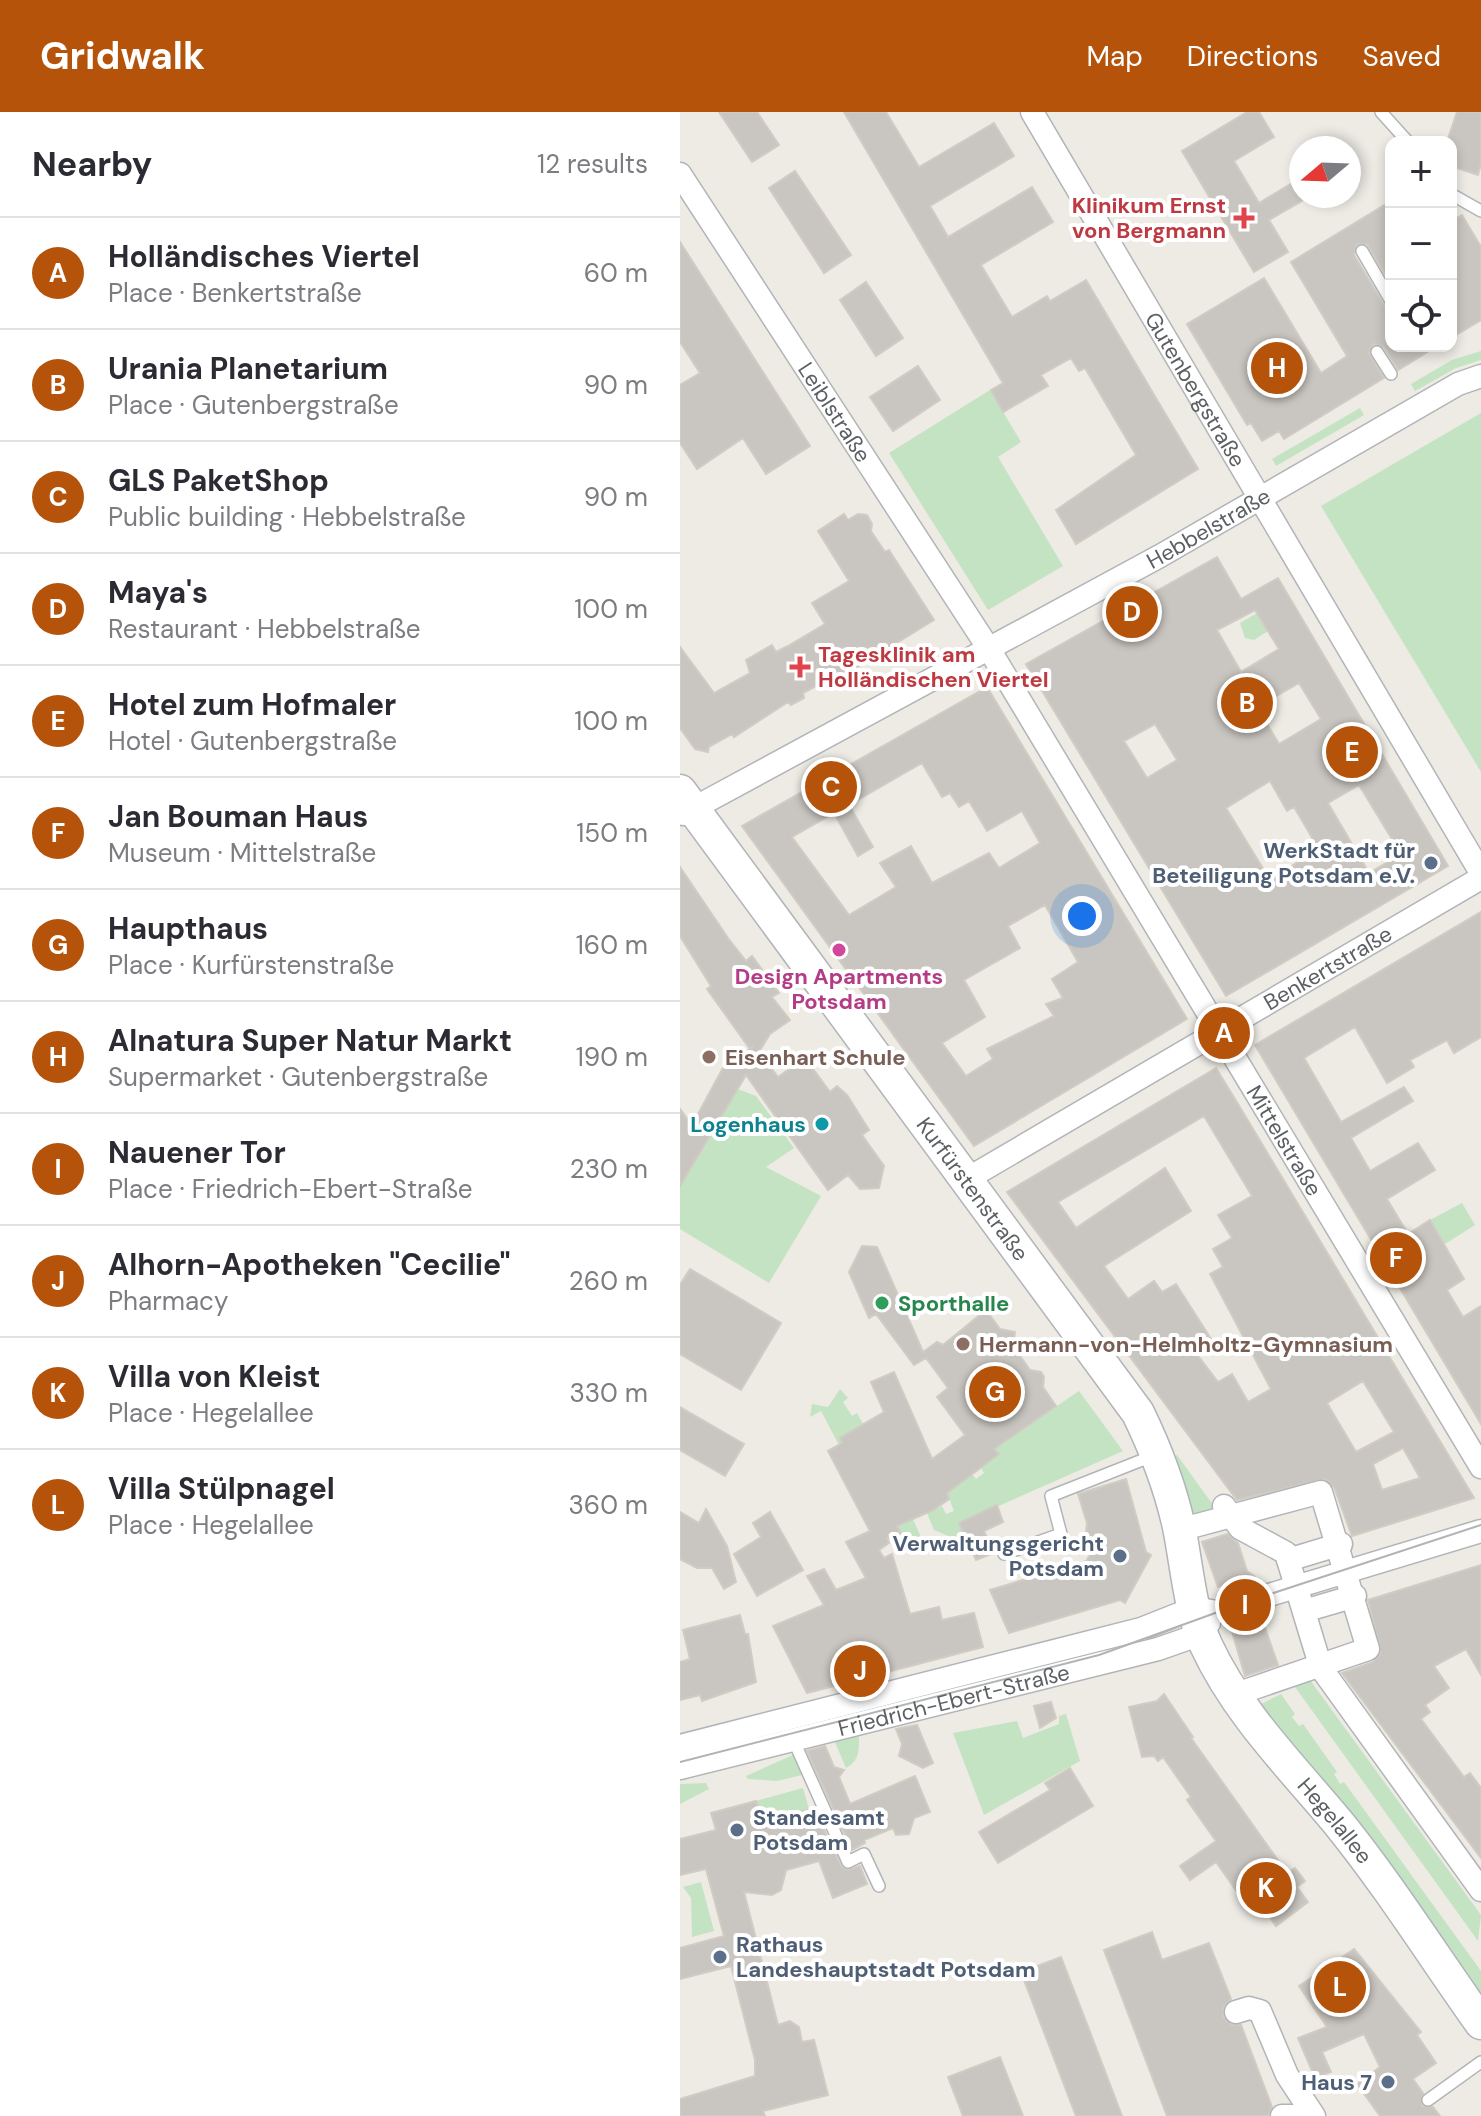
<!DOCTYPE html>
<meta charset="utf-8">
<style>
body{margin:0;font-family:"DM Sans",sans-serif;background:#f2f2f3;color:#2b2b33}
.controls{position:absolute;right:24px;top:24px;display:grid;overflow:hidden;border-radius:16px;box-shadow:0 4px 12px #0003}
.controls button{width:72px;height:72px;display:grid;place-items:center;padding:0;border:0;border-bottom:2px solid #e1e1e2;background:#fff;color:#2b2b33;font:40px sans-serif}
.compass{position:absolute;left:609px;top:24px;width:72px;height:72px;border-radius:50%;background:#fff;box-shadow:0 4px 12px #0003;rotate:251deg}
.you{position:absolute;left:402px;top:804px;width:28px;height:28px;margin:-20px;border:6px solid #fff;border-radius:50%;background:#1a73e8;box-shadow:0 0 0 12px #1a73e833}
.badge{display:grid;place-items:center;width:52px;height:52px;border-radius:50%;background:#b45309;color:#fff;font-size:26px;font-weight:700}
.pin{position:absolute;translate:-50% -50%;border:4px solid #fff;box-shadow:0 2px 8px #0006}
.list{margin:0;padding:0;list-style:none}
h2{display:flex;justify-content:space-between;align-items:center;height:104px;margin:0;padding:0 32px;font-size:34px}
h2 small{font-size:26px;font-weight:400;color:#7c7c81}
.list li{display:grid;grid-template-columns:52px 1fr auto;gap:24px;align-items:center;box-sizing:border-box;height:112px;padding:0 32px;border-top:2px solid #e1e1e2}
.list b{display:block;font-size:30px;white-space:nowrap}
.list p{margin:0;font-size:26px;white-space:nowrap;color:#7c7c81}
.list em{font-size:26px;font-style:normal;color:#7c7c81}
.icon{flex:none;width:44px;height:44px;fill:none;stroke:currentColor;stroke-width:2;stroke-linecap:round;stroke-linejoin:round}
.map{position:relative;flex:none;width:801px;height:2004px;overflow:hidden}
header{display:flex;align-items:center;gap:48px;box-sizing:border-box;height:112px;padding:0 40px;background:#b45309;color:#fff}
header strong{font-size:38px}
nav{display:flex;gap:44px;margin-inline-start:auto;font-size:28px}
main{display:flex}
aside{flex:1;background:#fff}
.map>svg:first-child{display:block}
.green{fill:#c4e3c3}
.building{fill:#c9c6c1;stroke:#d1ccc3;stroke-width:2;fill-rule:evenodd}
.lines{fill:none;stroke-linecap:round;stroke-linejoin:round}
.lane-casing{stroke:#b1b5b8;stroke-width:14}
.street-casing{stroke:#b1b5b8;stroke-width:25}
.secondary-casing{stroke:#b1b4b8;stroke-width:35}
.lane{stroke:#fff;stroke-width:11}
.street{stroke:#fff;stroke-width:22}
.secondary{stroke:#fff;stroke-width:32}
.tram{stroke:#b2b3b3;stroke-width:2}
.health-dot{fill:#e0444e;stroke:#fff;stroke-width:3}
.service-dot{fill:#5c6f8a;stroke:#fff;stroke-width:3}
.hotel-dot{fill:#d1479c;stroke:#fff;stroke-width:3}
.education-dot{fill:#8d6e63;stroke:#fff;stroke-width:3}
.culture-dot{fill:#0f9aa8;stroke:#fff;stroke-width:3}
.leisure-dot{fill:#2e9e5b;stroke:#fff;stroke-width:3}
.labels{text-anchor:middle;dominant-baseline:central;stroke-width:8;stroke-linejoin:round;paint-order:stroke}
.health-label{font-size:22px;font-weight:bold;fill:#be3a42;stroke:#fff;text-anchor:end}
.street-label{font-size:22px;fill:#5c6063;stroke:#fff}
.service-label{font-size:22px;font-weight:bold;fill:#4e5e75;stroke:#fff;text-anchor:end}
.hotel-label{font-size:22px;font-weight:bold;fill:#b23c85;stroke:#fff}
.education-label{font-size:22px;font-weight:bold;fill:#785e54;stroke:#fff;text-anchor:start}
.culture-label{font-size:22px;font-weight:bold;fill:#0d838f;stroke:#fff;text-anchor:end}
.leisure-label{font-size:22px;font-weight:bold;fill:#27864d;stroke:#fff;text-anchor:start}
</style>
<header>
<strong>Gridwalk</strong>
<nav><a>Map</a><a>Directions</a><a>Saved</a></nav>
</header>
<main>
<aside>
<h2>Nearby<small>12 results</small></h2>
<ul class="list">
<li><span class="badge">A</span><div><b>Holländisches Viertel</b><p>Place · Benkertstraße</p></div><em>60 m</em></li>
<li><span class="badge">B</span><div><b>Urania Planetarium</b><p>Place · Gutenbergstraße</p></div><em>90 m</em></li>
<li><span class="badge">C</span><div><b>GLS PaketShop</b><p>Public building · Hebbelstraße</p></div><em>90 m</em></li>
<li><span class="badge">D</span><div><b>Maya's</b><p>Restaurant · Hebbelstraße</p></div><em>100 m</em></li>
<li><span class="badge">E</span><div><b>Hotel zum Hofmaler</b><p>Hotel · Gutenbergstraße</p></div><em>100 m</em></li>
<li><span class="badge">F</span><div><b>Jan Bouman Haus</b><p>Museum · Mittelstraße</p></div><em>150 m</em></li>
<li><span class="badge">G</span><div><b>Haupthaus</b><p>Place · Kurfürstenstraße</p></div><em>160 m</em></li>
<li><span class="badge">H</span><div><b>Alnatura Super Natur Markt</b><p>Supermarket · Gutenbergstraße</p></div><em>190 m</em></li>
<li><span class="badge">I</span><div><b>Nauener Tor</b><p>Place · Friedrich-Ebert-Straße</p></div><em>230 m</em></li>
<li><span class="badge">J</span><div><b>Alhorn-Apotheken &quot;Cecilie&quot;</b><p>Pharmacy</p></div><em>260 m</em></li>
<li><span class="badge">K</span><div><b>Villa von Kleist</b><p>Place · Hegelallee</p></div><em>330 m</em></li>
<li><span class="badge">L</span><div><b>Villa Stülpnagel</b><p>Place · Hegelallee</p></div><em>360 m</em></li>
</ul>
</aside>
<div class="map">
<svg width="801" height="2004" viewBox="0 0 801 2004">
<rect width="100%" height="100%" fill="#edebe4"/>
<!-- green -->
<path class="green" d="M801,239v9l-25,8 -41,23 -4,-7 41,-24z
M310,278l31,52 -23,15 65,109 -75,44 -99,-157z
M680,296l4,7 -88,51 -4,-7z
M801,301v359l-160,-266z
M577,501l11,18 -14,9 -9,-2 -5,-15z
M58,977l18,7 38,52 -28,19 55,29 -52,87 -89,-54v-42z
M782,1091l13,22 -30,19 -15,-24z
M160,1277l8,9 -5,4 9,14 5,-3 6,11 -23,14 2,5 -3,2 -18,-34 -11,6 2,-13 16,3z
M399,1279l44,60 -163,72 10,22 -36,-15 -7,-17 15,-7 4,8 8,-3 -7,-18 25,-19 4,5 8,-6 -3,-5 18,-14 -5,-5z
M497,1343l39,54 -24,6 -18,-59z
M233,1407l8,18 -3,5 -22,7 -4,-10 9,-4 -4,-9z
M630,1568l171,235 -3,26 -183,-254z
M601,1582l14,20 -3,3 7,9 4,-2 34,48 -3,2 6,10 4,-2 137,189v20l-4,4 -218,-290z
M386,1602l14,47 -96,54 -31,-82 64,-12 6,17 36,-14v-8z
M179,1623c0,15 1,25 -13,33l-12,-28z
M113,1643l9,20 -25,6 -29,-2 -2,-3z
M26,1671l3,6 -29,15v-20z
M123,1676l6,21 -33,10 -11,11 -9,-29z
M21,1770l13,49 -22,6 -1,-39 -8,-11z"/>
<!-- building -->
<path class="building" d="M39,0h38l22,33 -27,17z
M164,0h42l33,55 75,-44 20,33 -84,50 10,17 8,14 84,-50 21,35 -72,43 31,52 35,-21 3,5 36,-21 112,189 -122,75 -20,-34 80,-55 -51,-87 -6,3 -8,-13 -30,17 7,11 -45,26 -12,-22 12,-7z
M567,0h12l15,25 -40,24 25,42 38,-23 4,16 6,2 -38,22 19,32 -34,20 -72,-121z
M777,0h24v52l-3,11 -27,-9v-24h-4z
M115,59l56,84 -27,18 -55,-85z
M711,89v83l-24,-40h-10l-3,11 30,50 7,4v37h46l-39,24 -14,-23 -11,-3 -4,9 15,25 -100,61 -5,-8 -17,10 -11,-18 -4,2 -60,-101 77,-46 57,95 26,-17 -56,-94z
M782,103l19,32v73l-30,18v-117z
M0,130l130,204 -44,28 -23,-36 -46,31 -17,-26v-58l20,-12 -20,-31z
M186,170l37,56 -27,18 -36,-56z
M238,254l22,34 -47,31 -23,-34z
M164,402l4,6 10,-6 9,1 5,9 -1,7 14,21 4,-2 45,70 -96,59 -3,-3 -32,17 1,5 -13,7 -3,-3 -54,35 -2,-3 -23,13 -1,5 -13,-3 -15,-21v-81l34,46 36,-20 -4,-13 26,-15 4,7 12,-6 37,-22 -13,-21 37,-22 -31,-50z
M537,445l24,42 37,-21 170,288 -222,130 -200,-332zM575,498l24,39 -38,23 -24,-42zM619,571l22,36 -42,25 -22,-37zM475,612l22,36 -30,18 -23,-37zM590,669l17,30 7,-4 20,34 -4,2 5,8 -45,29 -44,-72zM679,673l42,69 -32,19 -41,-70z
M307,575l200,332 -213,127 -232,-320zM242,651l20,34 8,-4 9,14 10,-6 18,30 35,-20 18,32 -41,25 -10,-15 -57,30 -21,-37 -31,17 16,24 -47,28 -57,-78 42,-24 24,43 15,-9 -24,-42zM365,793l33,57 -26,17 11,19 -17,6 8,12 -67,33 6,10 -27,17 -24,-33 43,-26 -21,-37 56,-32 -12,-22z
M0,755l48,71 18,23 6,-5 27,37 -7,4 18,23 -20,14 -11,18 19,25 27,-19 25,34 7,-6 10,9 22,35 -7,5 22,31 -5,22 -19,1 -12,-14 -20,15 -82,-115 -66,111v-77l12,16 31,-57 31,-22 -4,3 -43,-60 4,-3 -31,-50z
M801,800v125l-27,16 -7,-13 -37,20 4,7 -27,16 -32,-56 -51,31 37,64 63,-35 9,14 -62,37 19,33 48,-28 17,27 -48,29 21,35 22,-14 34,59 -17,11 16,27 18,-11v118l-226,-379z
M536,956l25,41 233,389 -122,38 -18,-49 -9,-8 -88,21 -230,-308zM524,1004l48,80 -34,19 14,23 -19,11 10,18 -13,7 61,115 -23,13 -16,-28 -14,8 -22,-29 17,-11 -37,-58 -14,8 -8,-11 -26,18 -24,-33 87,-55 -26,-43 -89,60 -18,-26zM683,1269l31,51 -38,20 -29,-49zM723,1336l17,30 -38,12 -9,-26z
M182,1134l15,1 46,105 14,-10 6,3 43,-35 14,19 15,3 -2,14 17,24 11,2 3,5 -1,10 13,19 -62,43 5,5 -52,39 2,6 -16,11 -36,16 7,14 -17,-2 2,5 -10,7 5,8 8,-4 18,60 29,-7 3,13 32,-7 9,34 -176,46 -34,-67 51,-21 -17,-29 17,-7 12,21 30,-12 -20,-36 24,-11 -42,-80 14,-8 -2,-5 44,-26 -13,-30 23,-10 38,87 33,-24 -28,-38 11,-9 -22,-30 -12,7 -38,-51 -7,4 -20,-46z
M10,1157l91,54 -40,67 -61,-36v-69z
M0,1295l64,37 -19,32 -45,-26z
M446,1367l20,73 5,3 -26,48 -5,-3 -111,33 -19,-43 96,-29 13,-19 -13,-9 1,-10 -9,-29z
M317,1393l6,17 -19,9 10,22 -18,7 -17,-37z
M26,1397l21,37 9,36 -12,7 -12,-21h-15l-17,-9v-47l19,11z
M90,1400l33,58 -46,26 -23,-42 27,-17 -8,-14z
M547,1422l11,9 9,28 8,6 1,7 -18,6 -2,-8 -18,5 -16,-45z
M801,1453v110l-15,-26 -32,17 15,22 -24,17 5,7 -9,7 43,58 6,-4 11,15v70l-139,-185 31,-11 8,-9 -13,-53z
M594,1496l-10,17 14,40 -33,11 -14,-48 18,-5v-7z
M60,1503l5,19h3l8,48 -54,19 -2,-6 -20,5v-38l10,-3 -7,-29z
M484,1582l29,43 -2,1 96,135 8,-5 10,13 -8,6 11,15 -32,24 -26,-37 -10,7 -24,-34 -26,18 -10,-14 36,-25 -29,-41 4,-3 -28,-40 -5,4 -4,-5 -12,1 -13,-50 28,-6z
M371,1590l5,16 -16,10 -6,-22z
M237,1613l16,38 -10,5 -24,-12 3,-12 -6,-15z
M145,1634l9,21 10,3 -5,7 11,27 65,-28 15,36 -16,6 -5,16 -13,1 -3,-7 -29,12 1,3 -13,7 -45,-99z
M390,1656l23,38 -95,57 -19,-31 71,-42 -5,-7z
M76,1689l7,22 51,-15 27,58 7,4 12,-4 7,18 -34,14 -14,-37 -33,9 -5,20 -9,5 -28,-3 34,133 12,-4 9,6 3,15 12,-2 14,55 -65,16 2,5h-85v-17l75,-23v-16l-24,-94 -51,13v-31l44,-12 -18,-67 -26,6v-36l36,-9 -5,-17z
M472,1820l10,28 47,-17 22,56 -8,9v9l9,8h9l31,82 -4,9h-101l-63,-166z
M674,1837l67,83 -4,3 19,28 -23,16 10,14 -1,13 11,1 7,9h-60l-23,-32 23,-17 -16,-33 -42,18 9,20 -16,6 -17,-40 29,-11 -28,-41z
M381,1845l26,67 35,92h-46l-55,-144z
M320,1945l23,59h-60l-15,-39z"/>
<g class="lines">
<!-- lane casing -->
<g class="lane-casing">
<path id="lane" d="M701,0l27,30
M771,82l30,17
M682,139l29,50
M697,240l14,22
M324,1442l57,-20 -10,-38 104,-41
M112,1625l56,125 16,-8 15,32
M748,1988l53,-38"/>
</g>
<!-- street casing -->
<g class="street-casing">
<g id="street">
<path id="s1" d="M352,0l449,761"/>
<path id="s2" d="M0,62l309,475 492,818"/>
<path id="s3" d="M3,702l477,-258 298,-172 23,-8"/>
<path id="s4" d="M287,1067l514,-301"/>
<path d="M544,1394l16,22 46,25 35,115 160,222"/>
<path d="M514,1414l127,-34 47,157 -120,41"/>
<path d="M608,1448l53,-16"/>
<path d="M566,1490l235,-71"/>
<path d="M624,1499l51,-15"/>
<path d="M0,1634l461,-117 53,-21 23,4 26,-9"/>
<path id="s5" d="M0,1656l478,-119 43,-15 8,-11"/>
<path d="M556,1900l13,-4 11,3 27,64 27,41"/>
<path d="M602,2004h20"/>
</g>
</g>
<!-- secondary casing -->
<g class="secondary-casing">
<g id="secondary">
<path id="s6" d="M0,679l458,622c18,37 32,73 41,114 8,39 10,81 27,118 32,69 86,122 134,180 50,62 94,132 141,198"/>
</g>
</g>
<!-- lane -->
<use href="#lane" class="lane"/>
<!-- street -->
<use href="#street" class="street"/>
<!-- secondary -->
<use href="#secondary" class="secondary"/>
<!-- tram -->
<path class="tram" d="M566,1490l235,-77
M0,1650l419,-107 144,-52"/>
</g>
<!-- markers -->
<g class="health-dot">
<path d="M560 94h8v8h8v8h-8v8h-8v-8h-8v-8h8z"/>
<path d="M116 543h8v8h8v8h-8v8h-8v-8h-8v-8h8z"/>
</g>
<g class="service-dot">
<circle cx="751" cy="751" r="8"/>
<circle cx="440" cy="1444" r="8"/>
<circle cx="57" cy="1718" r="8"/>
<circle cx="40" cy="1845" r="8"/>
<circle cx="708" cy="1970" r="8"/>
</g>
<circle class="hotel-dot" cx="159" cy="838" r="8"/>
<g class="education-dot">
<circle cx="29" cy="945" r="8"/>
<circle cx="283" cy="1232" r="8"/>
</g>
<circle class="culture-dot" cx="142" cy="1012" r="8"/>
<circle class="leisure-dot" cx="202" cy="1191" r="8"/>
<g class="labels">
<!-- health labels -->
<g class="health-label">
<text x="546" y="93">Klinikum Ernst<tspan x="546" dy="25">von Bergmann</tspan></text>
<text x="138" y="542" text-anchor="start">Tagesklinik am<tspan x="138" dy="25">Holländischen Viertel</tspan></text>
</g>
<!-- street labels -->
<g class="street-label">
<text stroke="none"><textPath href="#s1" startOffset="322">Gutenbergstraße</textPath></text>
<text stroke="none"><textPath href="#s2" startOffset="284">Leiblstraße</textPath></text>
<text stroke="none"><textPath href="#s3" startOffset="598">Hebbelstraße</textPath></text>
<text stroke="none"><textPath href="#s4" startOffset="418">Benkertstraße</textPath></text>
<text stroke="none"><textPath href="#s2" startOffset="1140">Mittelstraße</textPath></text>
<text stroke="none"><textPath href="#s6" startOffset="494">Kurfürstenstraße</textPath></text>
<text stroke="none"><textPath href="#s5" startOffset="282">Friedrich-Ebert-Straße</textPath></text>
<text stroke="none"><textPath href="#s6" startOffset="1234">Hegelallee</textPath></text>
</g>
<!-- service labels -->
<g class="service-label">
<text x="735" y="738">WerkStadt für<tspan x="735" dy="25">Beteiligung Potsdam e.V.</tspan></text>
<text x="424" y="1431">Verwaltungsgericht<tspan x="424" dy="25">Potsdam</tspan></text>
<text x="73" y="1705" text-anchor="start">Standesamt<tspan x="73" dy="25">Potsdam</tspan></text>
<text x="56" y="1832" text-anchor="start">Rathaus<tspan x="56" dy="25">Landeshauptstadt Potsdam</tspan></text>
<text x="692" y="1970">Haus 7</text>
</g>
<!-- hotel labels -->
<g class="hotel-label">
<text x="159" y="864">Design Apartments<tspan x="159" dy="25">Potsdam</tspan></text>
</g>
<!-- education labels -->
<g class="education-label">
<text x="45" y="945">Eisenhart Schule</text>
<text x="299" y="1232">Hermann-von-Helmholtz-Gymnasium</text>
</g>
<!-- culture labels -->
<g class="culture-label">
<text x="126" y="1012">Logenhaus</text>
</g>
<!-- leisure labels -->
<g class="leisure-label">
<text x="218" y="1191">Sporthalle</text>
</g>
</g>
</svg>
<div class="controls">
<button>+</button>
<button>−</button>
<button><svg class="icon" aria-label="locate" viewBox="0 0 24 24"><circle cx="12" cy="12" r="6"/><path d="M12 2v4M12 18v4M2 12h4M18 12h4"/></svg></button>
</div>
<svg class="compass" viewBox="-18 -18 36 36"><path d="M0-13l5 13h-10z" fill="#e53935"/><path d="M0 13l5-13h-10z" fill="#7c7c81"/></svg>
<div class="you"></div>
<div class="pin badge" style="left:544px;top:921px">A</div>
<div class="pin badge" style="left:567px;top:591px">B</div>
<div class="pin badge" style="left:151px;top:675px">C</div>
<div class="pin badge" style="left:452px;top:500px">D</div>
<div class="pin badge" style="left:672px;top:640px">E</div>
<div class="pin badge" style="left:716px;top:1146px">F</div>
<div class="pin badge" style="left:315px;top:1280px">G</div>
<div class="pin badge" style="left:597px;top:256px">H</div>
<div class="pin badge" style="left:565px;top:1493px">I</div>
<div class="pin badge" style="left:180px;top:1559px">J</div>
<div class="pin badge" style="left:586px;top:1776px">K</div>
<div class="pin badge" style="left:660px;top:1875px">L</div>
</div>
</main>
